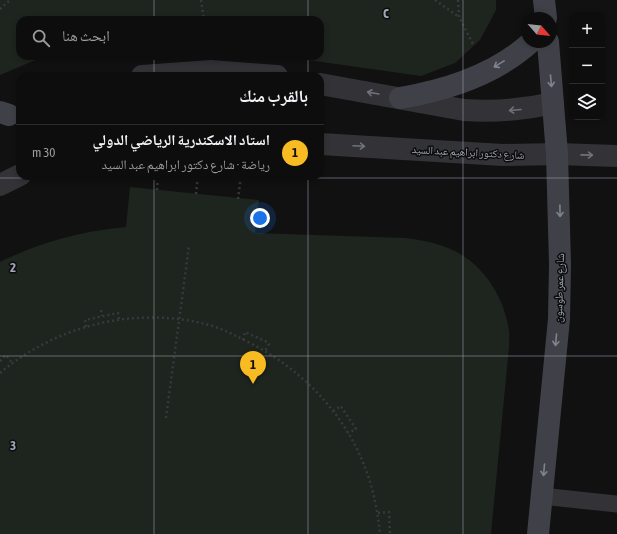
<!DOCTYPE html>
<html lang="ar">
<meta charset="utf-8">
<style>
body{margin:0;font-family:"Asap Condensed","Noto Naskh Arabic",sans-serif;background:#1b1b1c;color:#f1f3f6;direction:rtl}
.controls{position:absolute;right:12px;top:12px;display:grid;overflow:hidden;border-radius:8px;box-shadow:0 2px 6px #0003}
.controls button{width:36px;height:36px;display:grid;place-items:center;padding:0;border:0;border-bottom:1px solid #2d2d2e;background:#0d0d0e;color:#f1f3f6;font:20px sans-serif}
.compass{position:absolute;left:521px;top:12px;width:36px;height:36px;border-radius:50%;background:#0d0d0e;box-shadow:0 2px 6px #0003;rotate:118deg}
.you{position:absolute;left:260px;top:218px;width:14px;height:14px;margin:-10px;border:3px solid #fff;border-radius:50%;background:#1a73e8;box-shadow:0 0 0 6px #1a73e833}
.badge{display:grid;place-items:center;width:26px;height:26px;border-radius:50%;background:#f9bb22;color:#111;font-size:13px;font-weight:700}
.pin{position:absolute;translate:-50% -33px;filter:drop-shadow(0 1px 2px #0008)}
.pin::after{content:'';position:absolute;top:21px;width:14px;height:12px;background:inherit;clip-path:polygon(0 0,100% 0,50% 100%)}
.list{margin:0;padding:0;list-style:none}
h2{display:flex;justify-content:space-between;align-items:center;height:52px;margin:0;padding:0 16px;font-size:17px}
h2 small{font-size:13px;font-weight:400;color:#9a9c9e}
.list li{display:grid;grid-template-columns:26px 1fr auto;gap:12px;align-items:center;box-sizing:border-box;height:56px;padding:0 16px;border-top:1px solid #2d2d2e}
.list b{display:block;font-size:15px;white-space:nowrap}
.list p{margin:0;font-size:13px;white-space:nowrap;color:#9a9c9e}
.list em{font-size:13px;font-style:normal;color:#9a9c9e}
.icon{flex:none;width:22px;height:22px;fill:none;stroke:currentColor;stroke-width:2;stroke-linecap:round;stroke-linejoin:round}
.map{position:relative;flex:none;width:617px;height:534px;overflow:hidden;direction:ltr}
.search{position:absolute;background:#0d0d0e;box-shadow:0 2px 6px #0003;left:16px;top:16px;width:308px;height:44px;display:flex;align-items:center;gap:10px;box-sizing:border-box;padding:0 14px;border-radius:12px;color:#9a9c9e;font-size:15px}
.panel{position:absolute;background:#0d0d0e;box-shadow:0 2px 6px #0003;left:16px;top:72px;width:308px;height:108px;border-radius:12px;direction:rtl}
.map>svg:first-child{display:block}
.green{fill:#1d251e}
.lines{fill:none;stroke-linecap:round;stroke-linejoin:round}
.path{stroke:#38393f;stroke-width:2.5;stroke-dasharray:2 3;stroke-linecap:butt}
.service{stroke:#323237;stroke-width:17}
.tertiary{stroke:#323237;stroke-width:22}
.secondary{stroke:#404148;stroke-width:22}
.oneway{stroke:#7f838e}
.oneway2{stroke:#6f727c}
.grid{fill:none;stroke:#a1a6b4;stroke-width:1;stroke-opacity:0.55}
.labels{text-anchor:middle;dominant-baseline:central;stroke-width:3;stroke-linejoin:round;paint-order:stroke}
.street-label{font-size:11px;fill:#a1a6b4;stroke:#0c0c0d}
.grid-label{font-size:13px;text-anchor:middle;font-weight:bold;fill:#a1a6b4;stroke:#0c0c0d;stroke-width:3;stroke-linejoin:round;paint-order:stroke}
</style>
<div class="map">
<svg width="617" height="534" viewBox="0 0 617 534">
<rect width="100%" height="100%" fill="#111112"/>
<!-- green -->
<path class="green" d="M0,0h496v10l-16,30 -25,23 -34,13 -142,-20h41v-36h-300v36h25l-45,19z
M130,187l129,13 -4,33 150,5c15,2 29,4 43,10 31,12 54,44 60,77 2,7 1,15 1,22l-18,187h-491v-272c44,-21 78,-30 126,-35z"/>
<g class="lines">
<!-- path -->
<path class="path" d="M201,0l3,20
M435,0l24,17
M458,0l1,17 15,29
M0,9l10,-9
M157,190l1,-14
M196,194l2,-18
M238,199l3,-23
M101,310l1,6
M86,327l-1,-7 33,-7 1,7
M243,340l2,-8 22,10 2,2 -4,7
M0,361l6,-6 6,8
M0,373c56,-47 133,-67 205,-49 17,4 31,12 47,20 44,23 81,58 104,103 14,28 21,56 24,87
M333,411l8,-5 1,2 14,21 -8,4
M166,418l23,-172
M378,513l11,-1 1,22"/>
<!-- service -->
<path class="service" d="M541,496l76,8"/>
<!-- tertiary -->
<path class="tertiary" d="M142,76l69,-5 66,5
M320,84l144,26c30,2 59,0 89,-7
M320,144l183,11 54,-1 60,2
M0,185l20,-10"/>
<!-- secondary -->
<path class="secondary" d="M544,0l2,18
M400,98c47,-8 95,-23 131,-56
M0,112l9,3
M538,534l21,-215 1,-55 -3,-110 -9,-112"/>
</g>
<!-- one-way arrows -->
<defs><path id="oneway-shaft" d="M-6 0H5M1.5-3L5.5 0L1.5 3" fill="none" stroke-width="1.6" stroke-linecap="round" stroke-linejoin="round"/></defs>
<g class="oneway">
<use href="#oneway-shaft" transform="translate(499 64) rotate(149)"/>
<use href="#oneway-shaft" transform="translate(551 81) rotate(85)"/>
<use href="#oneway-shaft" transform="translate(560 211) rotate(89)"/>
<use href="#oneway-shaft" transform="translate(556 340) rotate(95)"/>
<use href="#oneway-shaft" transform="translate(544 470) rotate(95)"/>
</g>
<g class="oneway2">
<use href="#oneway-shaft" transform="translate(373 93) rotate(-170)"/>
<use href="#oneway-shaft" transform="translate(515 110) rotate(175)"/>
<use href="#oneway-shaft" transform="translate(359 146) rotate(3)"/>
<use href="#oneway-shaft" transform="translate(587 155) rotate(1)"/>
</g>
<!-- grid -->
<path class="grid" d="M154,0v20M308,0v20M463,0v534M154,56v20M308,56v20M154,176v358M308,176v358M0,178h617M0,356h617"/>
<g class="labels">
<!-- street labels -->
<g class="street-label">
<text transform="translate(468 152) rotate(3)">شارع دكتور ابراهيم عبد السيد</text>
<text transform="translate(559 288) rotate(-88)">شارع عمر طوسون</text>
</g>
</g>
<g class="grid-label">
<text x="386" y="18">C</text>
<text x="13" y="272">2</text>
<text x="13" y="450">3</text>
</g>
</svg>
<div class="controls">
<button>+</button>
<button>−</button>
<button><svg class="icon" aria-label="layers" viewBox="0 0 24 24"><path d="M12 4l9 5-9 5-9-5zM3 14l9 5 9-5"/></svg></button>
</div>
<svg class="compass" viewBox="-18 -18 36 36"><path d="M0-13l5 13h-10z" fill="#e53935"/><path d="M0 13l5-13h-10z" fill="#9a9c9e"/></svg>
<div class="you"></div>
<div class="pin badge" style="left:253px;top:384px">1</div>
<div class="search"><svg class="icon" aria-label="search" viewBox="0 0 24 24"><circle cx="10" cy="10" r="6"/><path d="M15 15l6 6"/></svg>ابحث هنا</div>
<section class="panel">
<h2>بالقرب منك<small></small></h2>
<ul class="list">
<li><span class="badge">1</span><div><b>استاد الاسكندرية الرياضي الدولي</b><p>رياضة · شارع دكتور ابراهيم عبد السيد</p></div><em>30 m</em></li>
</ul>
</section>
</div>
